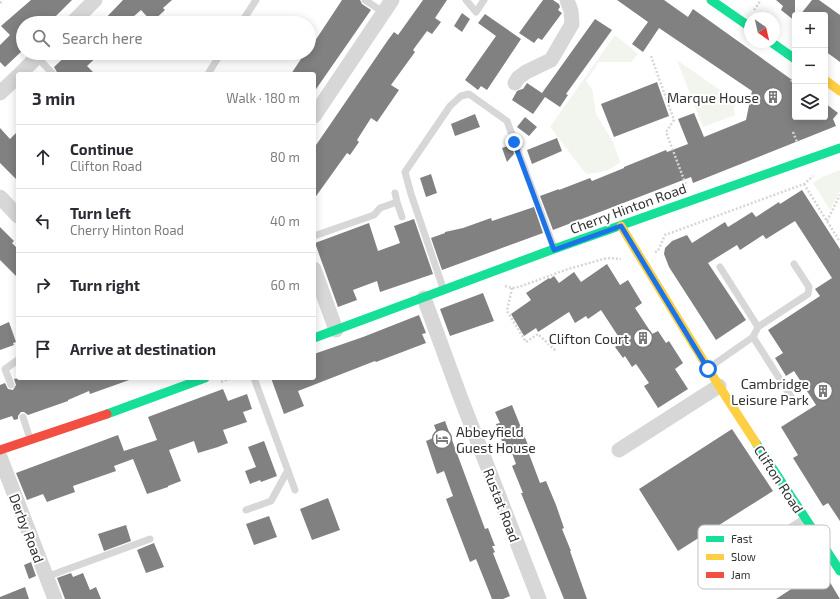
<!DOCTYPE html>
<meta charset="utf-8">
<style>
body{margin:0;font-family:"Exo 2",sans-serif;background:#f2f2f3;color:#2b2b33}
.controls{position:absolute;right:12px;top:12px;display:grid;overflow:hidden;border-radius:4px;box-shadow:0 2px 10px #0003}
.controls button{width:36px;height:36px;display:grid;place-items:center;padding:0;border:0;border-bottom:1px solid #e1e1e2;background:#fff;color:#2b2b33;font:20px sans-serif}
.compass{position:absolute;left:744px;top:12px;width:36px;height:36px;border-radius:50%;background:#fff;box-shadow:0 2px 10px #0003;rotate:146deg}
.stop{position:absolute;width:12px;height:12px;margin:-9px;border:3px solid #1a73e8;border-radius:50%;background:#fff}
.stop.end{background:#1a73e8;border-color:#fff;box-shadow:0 1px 4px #0008}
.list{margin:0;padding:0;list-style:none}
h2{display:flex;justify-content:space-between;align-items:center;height:52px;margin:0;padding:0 16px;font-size:17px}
h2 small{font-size:13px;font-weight:400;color:#7c7c81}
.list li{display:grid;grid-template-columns:26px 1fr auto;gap:12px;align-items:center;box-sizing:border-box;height:64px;padding:0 16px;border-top:1px solid #e1e1e2}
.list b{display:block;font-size:15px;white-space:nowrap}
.list p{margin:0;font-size:13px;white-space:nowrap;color:#7c7c81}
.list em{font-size:13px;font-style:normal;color:#7c7c81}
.icon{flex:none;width:22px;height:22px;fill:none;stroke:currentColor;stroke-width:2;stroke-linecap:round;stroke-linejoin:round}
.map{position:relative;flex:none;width:840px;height:599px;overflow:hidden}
.search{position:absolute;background:#fff;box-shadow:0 2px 10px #0003;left:16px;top:16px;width:300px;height:44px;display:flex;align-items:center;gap:10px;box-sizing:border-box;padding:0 14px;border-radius:22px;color:#7c7c81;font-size:15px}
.panel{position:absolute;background:#fff;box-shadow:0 2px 10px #0003;left:16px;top:72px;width:300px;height:308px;border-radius:4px}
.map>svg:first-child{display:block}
.green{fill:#f1f5ed}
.building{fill:#818181}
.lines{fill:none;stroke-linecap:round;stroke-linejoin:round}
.path{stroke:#d6d6d6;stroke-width:2.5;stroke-dasharray:2 2;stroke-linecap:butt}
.lane{stroke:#d7d7d7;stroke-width:7}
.street{stroke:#d7d7d7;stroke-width:15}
.fast{stroke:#16e098;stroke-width:9}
.slow{stroke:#ffcf43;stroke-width:9}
.jam{stroke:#f24e42;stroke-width:9}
.route{stroke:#1a73e8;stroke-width:5}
.labels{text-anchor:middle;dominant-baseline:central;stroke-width:4;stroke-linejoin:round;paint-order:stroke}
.poi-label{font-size:14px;fill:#333;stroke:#fff;text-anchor:end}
.street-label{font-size:14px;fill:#333;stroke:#fff}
.key{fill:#fff;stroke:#c2c2c2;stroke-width:1}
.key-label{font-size:11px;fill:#333}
</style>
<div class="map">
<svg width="840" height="599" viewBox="0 0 840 599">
<rect width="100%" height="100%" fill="#fff"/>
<!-- green -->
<path class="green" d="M615,35l23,19 -7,8h-32l-13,19 6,8 4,25 17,28 7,20c-9,9 -21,11 -34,12l-36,-47z
M677,60l60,42c-3,5 -4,7 -2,13l-32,12z
M840,170v21l-10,19 -17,-27 9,-6z"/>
<!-- building -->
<path class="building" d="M31,0h41l-23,23h-26v27l-18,17 -5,-5v-17l10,-10 -9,-9z
M123,0h49l-9,8 2,2 -13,12 -11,-12 -15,13h-25z
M342,0h18l2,4 9,6 -57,82v-18h-23l14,-21h4v-3z
M423,0h24l-12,18 6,4 -9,12 -5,-3 -14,19 2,2 -24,33 8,5 -22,32 -6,-4 -14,22 2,2 -9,13 -3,-2 -33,46v-51l74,-108 6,-8 4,3z
M543,0h10l6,4 1,3 -2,3 4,3 -20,27 -4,-2 -4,5 -15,-10z
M617,0h47l24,17 5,-8 102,73v35h30v-14l13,10 -5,6 3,7 -143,57 -2,-6 -138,53 -13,-34 19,-7v1l31,-12 2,3 32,-13v-1l42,-17 1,2 21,-8 -10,-25 16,-6 10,24 42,-17 6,-29 -93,-63 -16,24 -11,-8 16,-22z
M776,0h19v21l-14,-11 2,-4z
M812,0h7l21,15v47l-15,-11v-36h-25z
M462,13l8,6 -8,13 -8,-6z
M485,14l36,25 -34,51 -6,-4 -3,4 -13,-10 31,-44 -18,-13z
M595,19l17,11 -46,64 2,1 -8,12 -15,-10 -12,17 -21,-14 5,-9 5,-2h1l4,-6 15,10z
M69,53h32l-14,13 8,8h-37l-4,-7z
M657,82l12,34 -55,21 -13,-33z
M475,114l5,13 -25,9 -4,-12z
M525,117l12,10 -8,9 -12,-9z
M0,128l10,11 8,-8v50l-18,-18z
M557,138l5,13 -30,13 -5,-14z
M511,145l3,9 -7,8 -5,-14z
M431,174l6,19 -11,4 -6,-19z
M802,190l38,59v272l-12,-18 -5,3 -30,-48 5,-3 -17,-28 35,-22 -22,-34 -8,5 -11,-18 8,-5 -15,-23 52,-34 -5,-7 17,-11 -37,-57 -29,18 -3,-4 -23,15 -3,-5 -29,18 38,57 -30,20 -47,-73 -5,-13 1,-6 7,-7 15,-6 5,8 33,-21 3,5 24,-15 4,5 23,-15 1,2z
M534,207l9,26 -101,37 -11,-32 14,-5v-1l18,-4 28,-10 1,3z
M414,219l19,55 -53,18 -3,-11 -24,9 4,10 -19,7 -23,-64 54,-20 9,28 22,-8 -6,-17z
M0,227l14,14 -2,2 6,6v29l-18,-18z
M607,264l13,21 8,-5 14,23 -7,5 17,26 6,-3 8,12 3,-2 14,22 -8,6 13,20 -30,19 -14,-22 5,-3 -13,-19 -4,3 -7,-11 -2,2 -8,-11 7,-5 -21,-32 -13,9 -2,-3 -11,7 -6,-11 -31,20 -2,-4 -12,8 -13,-22 20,-14 -5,-7 23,-15 1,1 4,-3 5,7 15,-11 7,10z
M483,293l11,28 -44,15 -10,-27z
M419,315l7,18 -4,1 4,9 -50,19 -1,-1 -77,30 6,15 -20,8 -13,-36h43v-24l49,-17z
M9,322l7,20 -3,1 1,2 -14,5v-24z
M18,378h113l1,1 -42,15 -1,-3 -21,9v1l-40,14 -4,-3h-3l-3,4v3l-4,1 -2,-4 -12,4v-35l5,-2 3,6 5,1 3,-5 -2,-6z
M223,389l5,12 19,-7 5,15 -9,3 4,10 -24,8 5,13 -10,4 -20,6 -4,-12 -25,9 12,31 -13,5v1l-21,7 -14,-35 -19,7 2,5 -43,15 2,6 -28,10 -4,-8 -16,6 -11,-27 102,-38 6,16 33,-11 -9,-23z
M512,405l16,40 -2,1 14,37 6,-2 10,24 8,23 -2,1 9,22h-1l17,48h-23l-43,-106h2l-11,-27 4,-2 -7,-19 -5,2 -8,-23 4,-1 -5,-11z
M445,421l40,108 3,-1 7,18h-3l3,6 -2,1 17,43 -7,3h-11l-16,-40 -6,3 -24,-63 7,-3 -9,-25 -7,3 -11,-33 12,-5 -4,-11z
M732,429l41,62 -95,60 -39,-62z
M264,441l13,35 -16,6 -1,-2 -10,4 -5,-13 11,-4 -8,-20z
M328,498l12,32 -28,10 -12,-31z
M269,516l8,21 -23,8 -8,-21z
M126,525l5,16 -27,10 -6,-17z
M154,543l10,24 -18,6 -9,-23z
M31,562l5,14 -7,3 -5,-14z
M822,569l18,30h-64z
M71,573l2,4 10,-4 7,17 6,-3 5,12h-36l-8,-21z
M25,587l4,12h-29v-2z"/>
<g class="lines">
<!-- path -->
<path class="path" d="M0,3l3,-3
M754,10l7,-10
M651,56l23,64 -8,12 20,53
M792,80l-1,2 4,3
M793,132l4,10
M804,184l36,58
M827,221l13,-26
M655,252l3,-1 7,-16 139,-51 9,-8
M505,286l7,2 7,-1 49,-18 39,-11 14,1
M512,288l-5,23 19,31 12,-8 18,17
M221,382l11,-4"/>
<!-- lane -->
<path class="lane" d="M365,0l18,12
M466,0l10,12 8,-12
M241,23l15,-23
M37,57l16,17
M208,74l13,-21
M395,193l2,9
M314,236l60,-21 6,-7 17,-6 5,15
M794,264l15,23 -1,7 -50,33 -5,10 42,66
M720,267l38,60
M443,288l-32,-94 -6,-22 45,-66 11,-10 8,-2 38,27 47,127
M710,367l43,-30
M254,378l41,112
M11,385l-6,-16 13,-9
M23,417l7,22
M246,510l25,-9 17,-31
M720,546l12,20
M46,577l104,-38
M703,585l99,-65"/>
<!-- street -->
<path class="street" d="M72,23l23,-23
M20,74l21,-21
M515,83l3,-5 8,-6 25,-12 21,-36 -1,-13 -4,-11
M0,93l18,-17
M314,116l78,-116
M0,197l18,19
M314,269l22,61
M424,298l36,98 79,203
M619,450l100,-64
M0,457l55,142"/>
<!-- fast -->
<path class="fast" d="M711,0l39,27
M771,42l24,17
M314,338l240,-89 286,-101
M107,414l98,-36
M756,443l84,128"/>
<!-- slow -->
<path class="slow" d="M825,80l15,11
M621,226l98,160 37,57"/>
<!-- jam -->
<path class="jam" d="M0,450l107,-36"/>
</g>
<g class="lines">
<!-- route -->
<path class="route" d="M514,142l40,108 67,-24 87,143"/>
</g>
<!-- icons -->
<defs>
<g id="building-ring" transform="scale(1)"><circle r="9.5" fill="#fff" stroke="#7a7a7a" stroke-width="1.5"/><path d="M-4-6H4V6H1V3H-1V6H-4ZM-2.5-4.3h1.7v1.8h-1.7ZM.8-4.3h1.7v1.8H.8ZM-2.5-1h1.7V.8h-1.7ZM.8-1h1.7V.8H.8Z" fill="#7a7a7a"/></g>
<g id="hotel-ring" transform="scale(1)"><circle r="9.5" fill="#fff" stroke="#7a7a7a" stroke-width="1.5"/><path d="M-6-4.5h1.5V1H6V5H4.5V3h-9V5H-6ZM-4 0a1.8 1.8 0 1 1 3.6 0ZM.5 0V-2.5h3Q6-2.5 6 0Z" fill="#7a7a7a"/></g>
</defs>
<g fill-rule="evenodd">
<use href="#building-ring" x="773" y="97"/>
<use href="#building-ring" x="643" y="338"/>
<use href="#building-ring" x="823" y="391"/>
<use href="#hotel-ring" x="442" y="439"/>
</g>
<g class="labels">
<!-- poi labels -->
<g class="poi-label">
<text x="759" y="97">Marque House</text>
<text x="629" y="338">Clifton Court</text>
<text x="809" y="383">Cambridge<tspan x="809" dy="16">Leisure Park</tspan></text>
<text x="456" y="431" text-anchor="start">Abbeyfield<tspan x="456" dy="16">Guest House</tspan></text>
</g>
<!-- street labels -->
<g class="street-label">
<text transform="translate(628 208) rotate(-20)">Cherry Hinton Road</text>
<text transform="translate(779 479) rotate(57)">Clifton Road</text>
<text transform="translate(502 505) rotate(69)">Rustat Road</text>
<text transform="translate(27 528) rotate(69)">Derby Road</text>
</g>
</g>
<!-- legend -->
<rect x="698" y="525" width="132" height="64" rx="6" class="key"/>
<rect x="706" y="536" width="18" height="6" fill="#16e098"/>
<rect x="706" y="554" width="18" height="6" fill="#ffcf43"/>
<rect x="706" y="572" width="18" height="6" fill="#f24e42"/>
<g class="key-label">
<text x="731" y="543">Fast</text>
<text x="731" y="561">Slow</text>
<text x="731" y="579">Jam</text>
</g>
</svg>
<div class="controls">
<button>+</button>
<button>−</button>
<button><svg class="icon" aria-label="layers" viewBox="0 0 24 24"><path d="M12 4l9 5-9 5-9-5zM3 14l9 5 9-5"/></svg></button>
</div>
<svg class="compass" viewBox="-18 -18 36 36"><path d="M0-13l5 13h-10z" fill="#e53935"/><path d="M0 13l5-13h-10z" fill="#7c7c81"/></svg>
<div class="stop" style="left:708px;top:369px"></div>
<div class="stop end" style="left:514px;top:142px"></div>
<div class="search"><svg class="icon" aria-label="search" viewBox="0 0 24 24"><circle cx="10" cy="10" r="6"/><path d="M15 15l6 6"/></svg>Search here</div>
<section class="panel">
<h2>3 min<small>Walk · 180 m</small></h2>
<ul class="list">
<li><svg class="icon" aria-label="ahead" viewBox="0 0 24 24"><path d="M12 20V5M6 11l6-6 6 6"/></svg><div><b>Continue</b><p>Clifton Road</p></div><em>80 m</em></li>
<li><svg class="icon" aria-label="left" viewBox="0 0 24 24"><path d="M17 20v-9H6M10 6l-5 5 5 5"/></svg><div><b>Turn left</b><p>Cherry Hinton Road</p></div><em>40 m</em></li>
<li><svg class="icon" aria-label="right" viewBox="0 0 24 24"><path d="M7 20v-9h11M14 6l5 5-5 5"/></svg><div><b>Turn right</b></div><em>60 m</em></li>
<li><svg class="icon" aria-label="arrive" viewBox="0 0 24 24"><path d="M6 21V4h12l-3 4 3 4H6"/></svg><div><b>Arrive at destination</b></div></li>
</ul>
</section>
</div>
